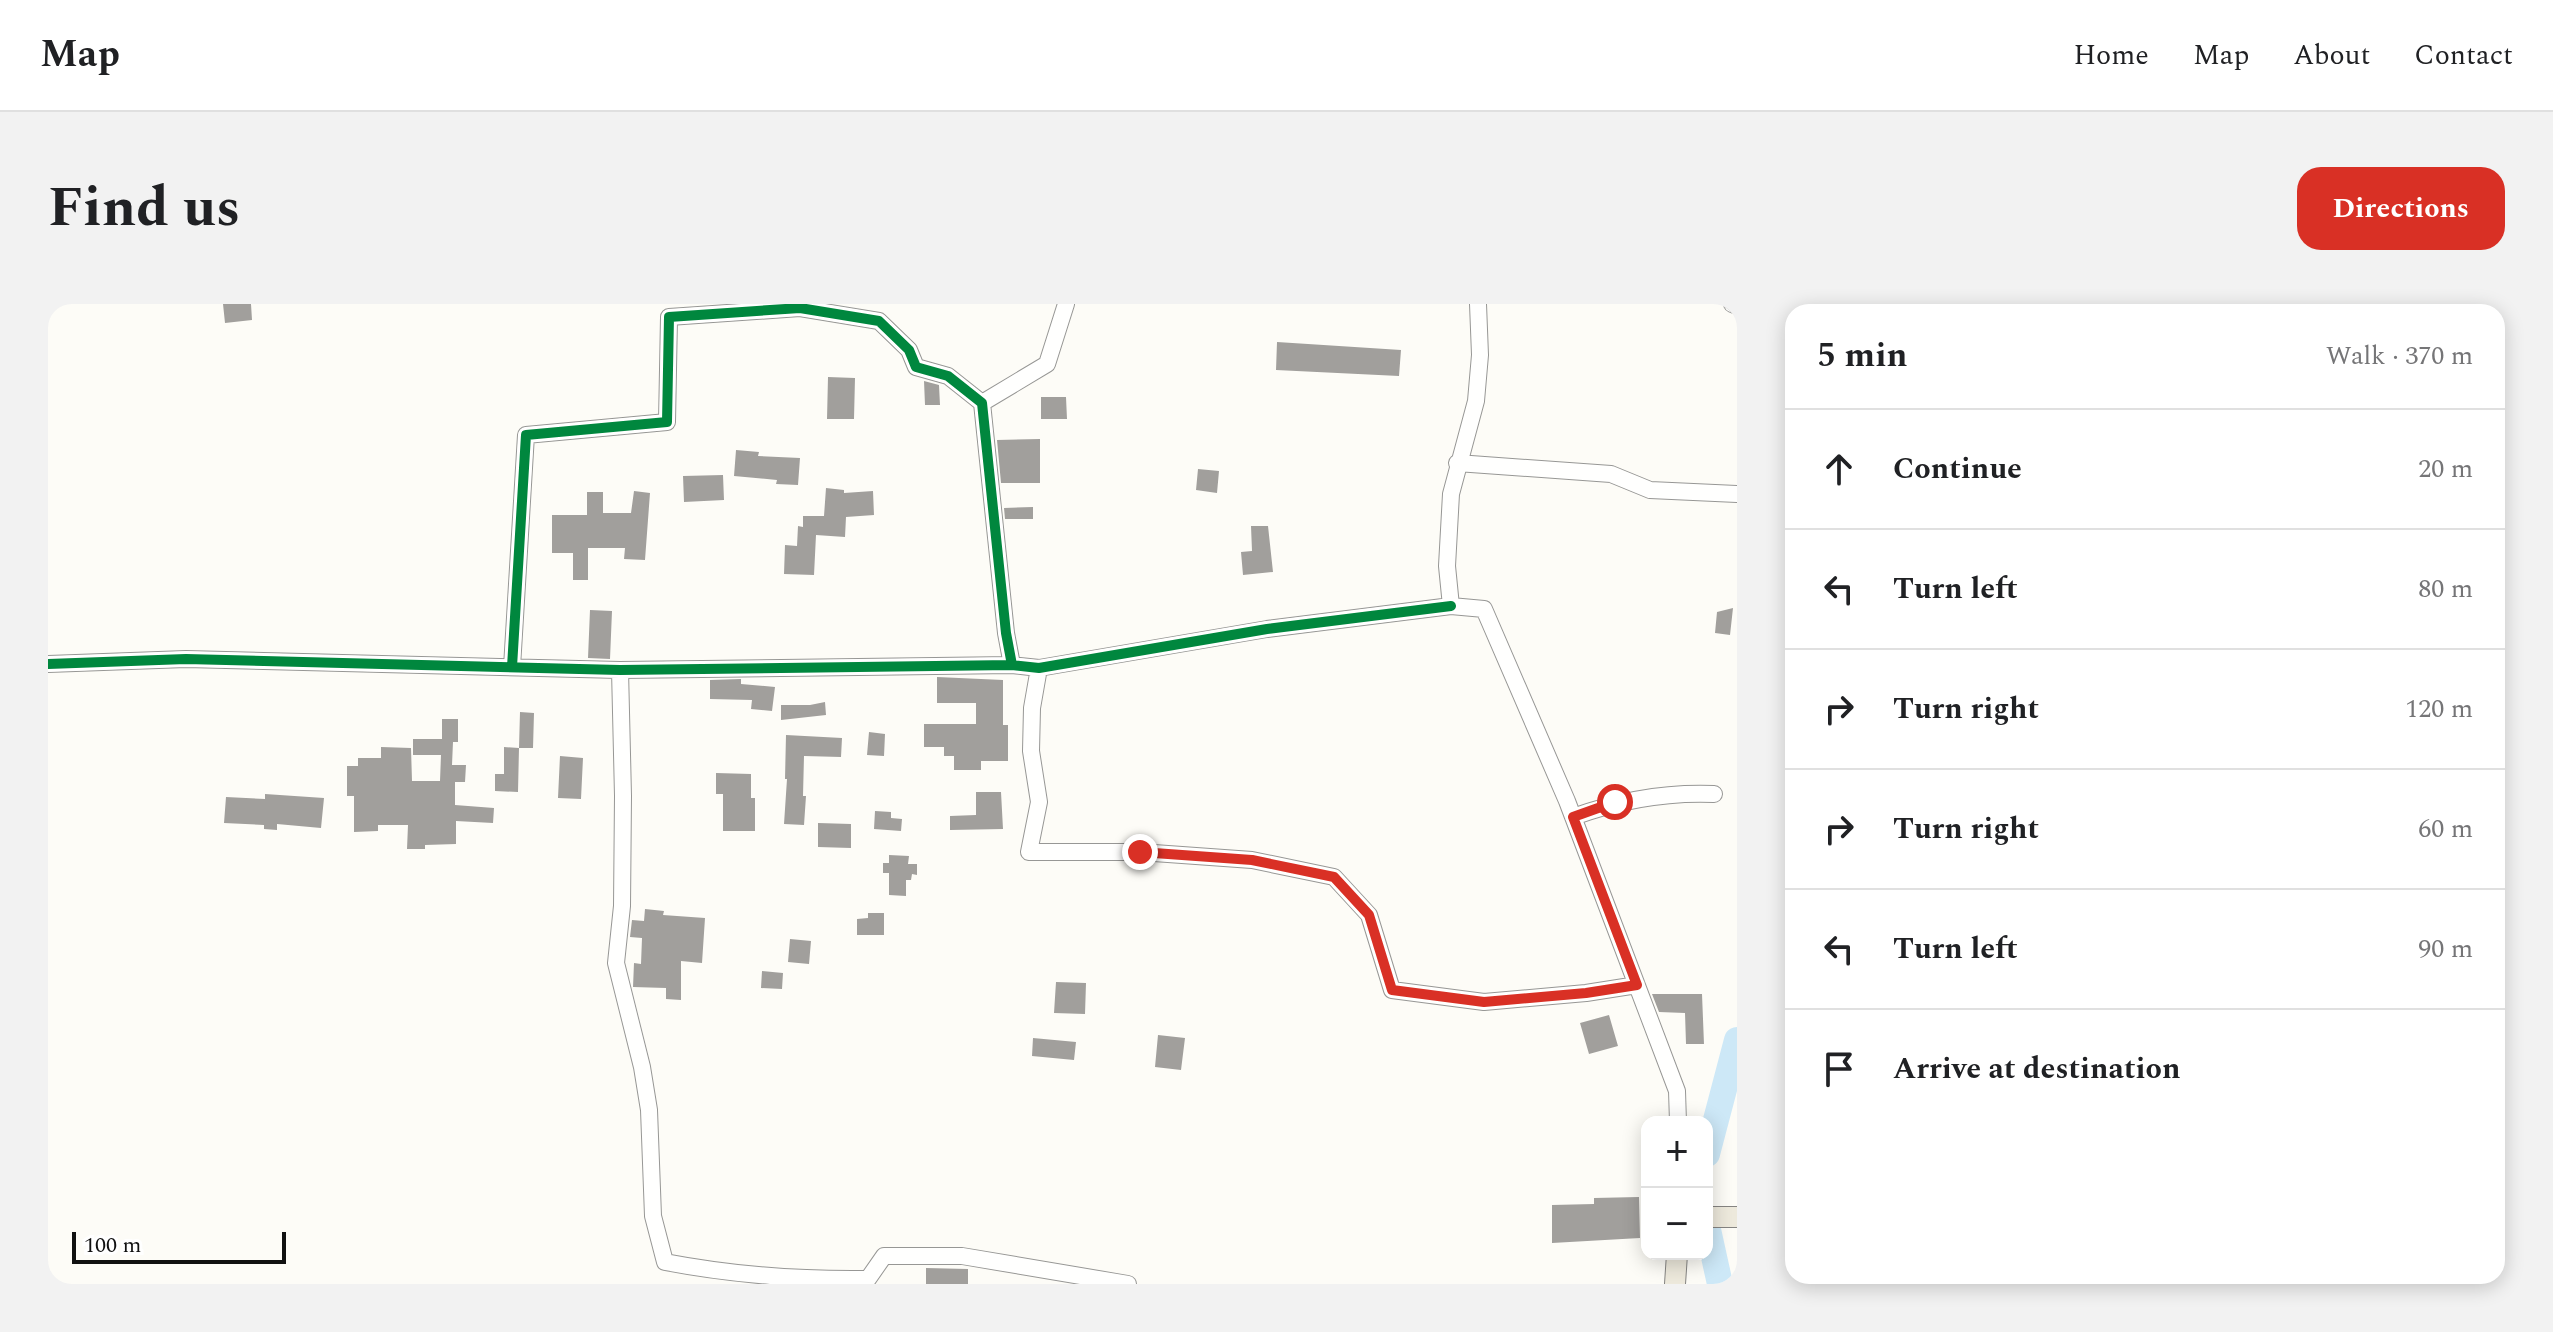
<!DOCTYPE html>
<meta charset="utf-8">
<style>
body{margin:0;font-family:Spectral,serif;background:#f2f2f2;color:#202124}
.controls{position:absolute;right:24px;bottom:24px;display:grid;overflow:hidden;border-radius:16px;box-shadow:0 4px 20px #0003}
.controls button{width:72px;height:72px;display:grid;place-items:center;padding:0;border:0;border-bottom:2px solid #e0e0e0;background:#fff;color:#202124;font:40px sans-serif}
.scale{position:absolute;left:24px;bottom:20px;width:214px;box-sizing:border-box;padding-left:8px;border:4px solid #111;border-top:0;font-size:22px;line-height:28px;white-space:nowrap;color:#111;-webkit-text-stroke:6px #fff;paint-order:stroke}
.stop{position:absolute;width:24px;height:24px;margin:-18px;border:6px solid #d93025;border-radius:50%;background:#fff}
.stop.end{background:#d93025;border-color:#fff;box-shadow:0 2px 8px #0008}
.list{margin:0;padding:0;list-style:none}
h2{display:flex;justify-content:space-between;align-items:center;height:104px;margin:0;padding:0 32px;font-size:34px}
h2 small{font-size:26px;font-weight:400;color:#757577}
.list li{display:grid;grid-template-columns:52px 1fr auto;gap:24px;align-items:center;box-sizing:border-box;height:120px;padding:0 32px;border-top:2px solid #e0e0e0}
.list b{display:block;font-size:30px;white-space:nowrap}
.list em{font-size:26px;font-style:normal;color:#757577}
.icon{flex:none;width:44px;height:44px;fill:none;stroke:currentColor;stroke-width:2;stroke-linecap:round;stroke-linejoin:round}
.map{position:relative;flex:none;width:1689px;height:980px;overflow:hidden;border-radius:24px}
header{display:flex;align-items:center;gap:48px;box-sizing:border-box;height:112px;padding:0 40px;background:#fff;border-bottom:2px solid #e0e0e0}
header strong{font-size:38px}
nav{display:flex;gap:44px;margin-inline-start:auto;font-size:28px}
.intro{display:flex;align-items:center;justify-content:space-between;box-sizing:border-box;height:192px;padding:0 48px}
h1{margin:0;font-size:56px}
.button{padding:20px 36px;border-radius:24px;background:#d93025;color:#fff;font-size:28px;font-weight:700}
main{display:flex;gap:48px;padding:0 48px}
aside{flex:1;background:#fff;border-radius:24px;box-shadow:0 4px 20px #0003}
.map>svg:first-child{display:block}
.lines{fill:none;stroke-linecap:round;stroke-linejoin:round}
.river{stroke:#cde8f7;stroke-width:26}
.building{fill:#a19f9c}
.minor-casing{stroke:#979795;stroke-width:18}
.major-casing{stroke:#858482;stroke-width:22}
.minor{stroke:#fffffe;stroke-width:16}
.major{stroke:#ede9dc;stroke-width:20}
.cycleway-casing{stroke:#fff;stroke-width:15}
.cycleway{stroke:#00873e;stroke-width:10}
.route{stroke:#d93025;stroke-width:10}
</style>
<header>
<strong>Map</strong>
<nav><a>Home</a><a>Map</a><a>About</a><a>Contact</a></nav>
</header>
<div class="intro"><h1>Find us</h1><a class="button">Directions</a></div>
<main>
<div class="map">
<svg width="1689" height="980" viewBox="0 0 1689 980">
<rect width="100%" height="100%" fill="#fdfcf7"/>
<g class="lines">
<!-- river -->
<path class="river" d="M1659,850l30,-114
M1659,921l13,59"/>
</g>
<!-- building -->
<path class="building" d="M175,0h28l1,16 -27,3z
M1229,38l124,8 -2,26 -123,-6z
M780,73l27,1 -1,41h-27z
M876,77l15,4 1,20h-15z
M993,93h25l1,22h-26z
M992,135v44h-39l-4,-43z
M688,146l23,2 -1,4 42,2 -2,27 -22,-1 1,-4 -43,-4z
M1150,165l21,2 -2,22 -21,-3z
M675,171l1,25 -40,2 -1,-26z
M778,184l18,2v3l29,-2 1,24 -28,2 -1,20 -29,-2 -2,40 -30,-1 1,-29 12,1 1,-20 5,1v-11h21z
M586,187l16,2 -5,67 -21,-1 1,-11h-37v32h-15v-27h-21v-38h35v-23h16v21h28z
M985,203v12h-28l-1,-11z
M1203,222h17l5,46 -30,3 -2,-23 11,-1z
M1685,304l-3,27 -15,-2 2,-21z
M542,306l22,1 -2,48 -22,-1z
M889,373l66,3v45h5v36h-27v9h-27v-14h-10v-9h-20v-23h52v-21h-39z
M693,375v5l34,3 -3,24 -21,-2 1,-9 -42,-1v-19z
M777,398l1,13 -45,5v-15h29z
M472,408l14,1 -1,35h-14z
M394,415h16v23h-5l-1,23h14l-1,17h-10v23l39,3 -1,15 -37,-2v23l-31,1v4h-18l1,-24h-30v6l-24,1v-36h-7v-30h11v-8h23v-11l30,1 1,33h28l1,-26h-28v-16h29z
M821,428l16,2 -1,22 -17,-1z
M738,431l56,3 -1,19 -37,-1 -1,40h3l-2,29 -20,-1 3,-45h-2z
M456,443l15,1 -1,44 -23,-1v-17h9z
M512,452l23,2 -2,41 -23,-1z
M668,469l35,1v24h4v33h-32v-37h-7z
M928,488h25l2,37 -53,1v-14l26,-1z
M217,490l59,4 -3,30 -44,-4v6l-13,-1v-4l-40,-2 2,-26 39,2z
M827,507l16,1v6l11,1 -1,12 -27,-2z
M770,519l33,1v24l-33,-1z
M841,551l20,1 -1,8h9v11l-5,-1 -1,6h-5v16l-17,-1v-22h-6v-10h6z
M597,605l19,2 -1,4 42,3 -3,45 -21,-2v39l-15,-1v-11l-33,-1 1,-24 7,1 1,-26 -12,-1 2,-17 12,1z
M820,609h16v22h-27v-16l11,-1z
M742,635l21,2 -2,23 -21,-2z
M714,667l21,2 -1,16 -21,-1z
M1008,678l30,1 -1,31 -31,-1z
M1604,690h50l2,50h-18l-1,-31 -26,-1z
M1561,711l9,31 -29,8 -9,-31z
M1110,731l27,3 -4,32 -26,-3z
M985,734l43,4 -2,18 -42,-4z
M1591,893l1,41 -88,5v-38l42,-1v-6z
M878,964l42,1v15h-42z"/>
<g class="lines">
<!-- minor casing -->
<g class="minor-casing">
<path id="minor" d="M1430,0l2,51 -4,46 -25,93 -4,72 4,40 33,3 83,192 110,290 1,31
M1684,0l5,2
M934,99l65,-39 19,-60
M1409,159l154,11 39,16 87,4
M0,360l138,-5 434,11 392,-5 27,3 228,-39 184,-23
M464,363l14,-232 141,-13 2,-105 131,-9 79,13 30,29 7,17 32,9 34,27 24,230 6,32
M991,364l-7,40 -1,43 8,51 -10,50h111l112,8 82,17 35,38 23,75 92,12 102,-9 51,-8
M572,366l3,126 -1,110 -6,57 26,104 7,43 4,106 12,46c68,13 134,18 203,17l16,-23h78l166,28
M1525,513c47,-17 91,-25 141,-23"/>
</g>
<!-- major casing -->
<g class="major-casing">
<path id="major" d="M1659,913h30
M1627,980l2,-30"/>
</g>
<!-- minor -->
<use href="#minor" class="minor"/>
<!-- major -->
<use href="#major" class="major"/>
<!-- cycleway casing -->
<g class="cycleway-casing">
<path id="cycleway" d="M0,360l138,-5 434,11 392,-5 27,3 228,-39 184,-23
M464,363l14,-232 141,-13 2,-105 131,-9 79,13 30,29 7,17 32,9 34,27 24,230 6,32"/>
</g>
<!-- cycleway -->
<use href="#cycleway" class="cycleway"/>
</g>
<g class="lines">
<!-- route -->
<path class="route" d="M1092,548l112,8 82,17 35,38 23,75 92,12 102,-9 51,-8 -64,-168 42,-15"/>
</g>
</svg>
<div class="controls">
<button>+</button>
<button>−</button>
</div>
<div class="scale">100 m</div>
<div class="stop" style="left:1567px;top:498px"></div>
<div class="stop end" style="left:1092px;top:548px"></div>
</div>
<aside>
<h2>5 min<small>Walk · 370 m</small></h2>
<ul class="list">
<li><svg class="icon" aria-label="ahead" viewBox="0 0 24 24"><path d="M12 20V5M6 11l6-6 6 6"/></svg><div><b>Continue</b></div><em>20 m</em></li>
<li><svg class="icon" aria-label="left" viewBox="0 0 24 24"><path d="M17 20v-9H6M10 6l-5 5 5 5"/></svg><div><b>Turn left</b></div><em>80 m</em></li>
<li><svg class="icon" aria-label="right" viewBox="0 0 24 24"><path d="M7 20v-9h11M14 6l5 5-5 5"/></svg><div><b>Turn right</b></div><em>120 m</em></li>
<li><svg class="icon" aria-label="right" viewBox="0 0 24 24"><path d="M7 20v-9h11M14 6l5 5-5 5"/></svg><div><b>Turn right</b></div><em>60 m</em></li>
<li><svg class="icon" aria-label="left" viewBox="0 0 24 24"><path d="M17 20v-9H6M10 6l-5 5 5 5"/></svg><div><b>Turn left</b></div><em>90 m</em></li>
<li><svg class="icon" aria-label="arrive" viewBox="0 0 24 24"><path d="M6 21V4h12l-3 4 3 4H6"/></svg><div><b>Arrive at destination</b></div></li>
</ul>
</aside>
</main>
